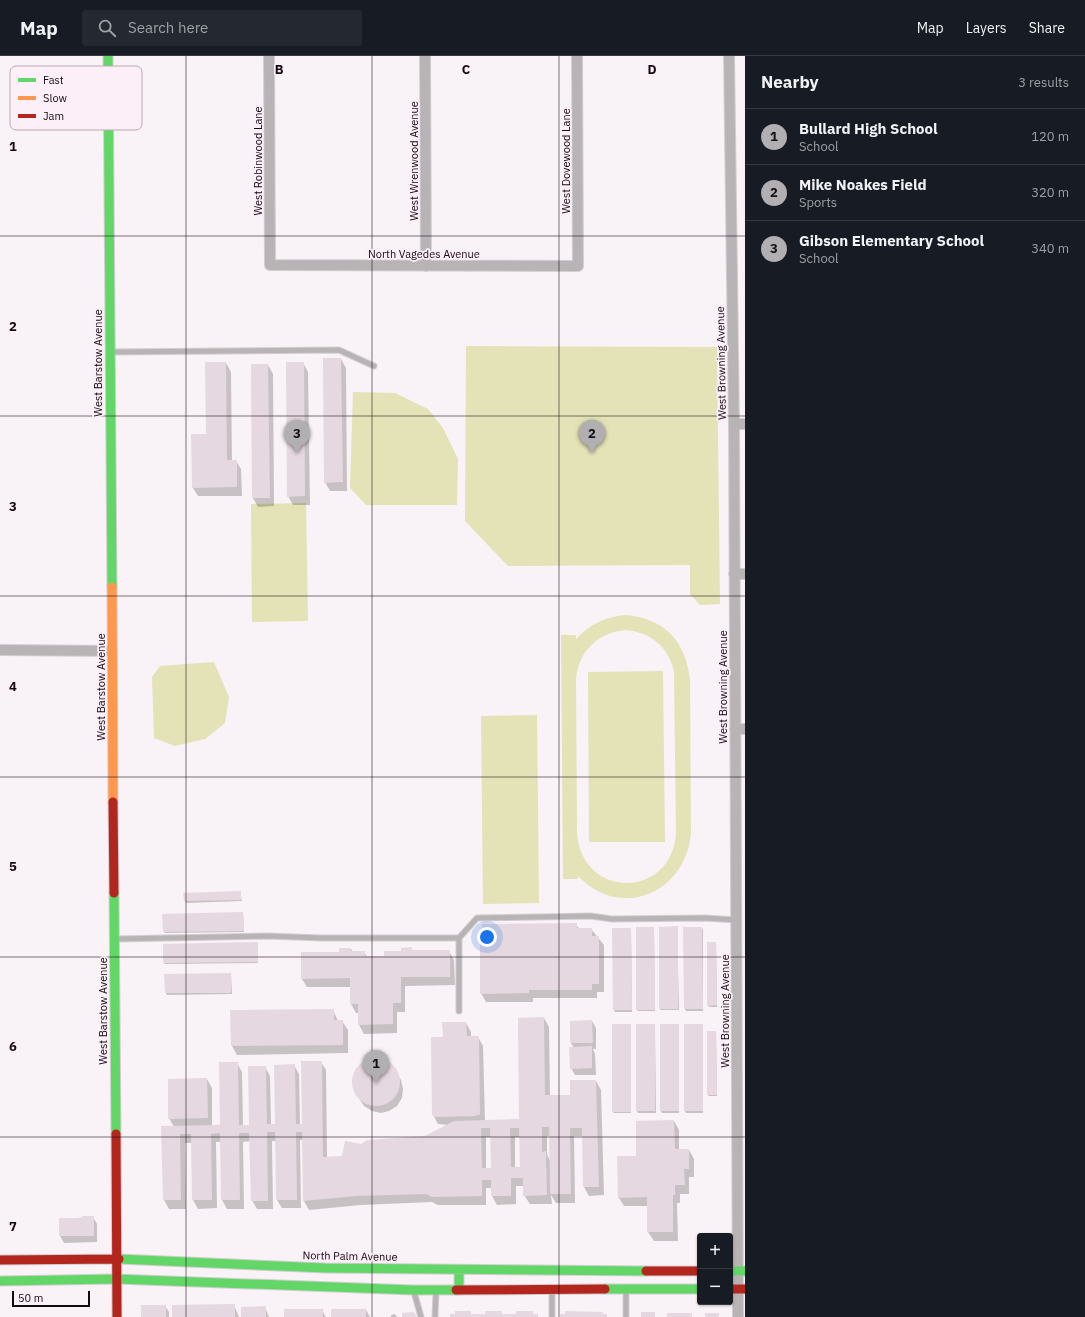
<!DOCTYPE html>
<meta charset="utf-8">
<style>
body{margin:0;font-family:"IBM Plex Sans",sans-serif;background:#242831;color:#f1f3f6}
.controls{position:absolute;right:12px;bottom:12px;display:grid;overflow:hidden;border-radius:4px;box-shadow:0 1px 3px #0004}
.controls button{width:36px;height:36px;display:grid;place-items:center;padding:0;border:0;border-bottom:1px solid #363941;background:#171b24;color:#f1f3f6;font:20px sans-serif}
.scale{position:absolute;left:12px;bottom:10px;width:78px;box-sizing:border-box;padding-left:4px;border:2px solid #130910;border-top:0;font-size:11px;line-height:14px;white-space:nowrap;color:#130910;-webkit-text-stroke:3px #fceff7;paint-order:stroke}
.you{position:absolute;left:487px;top:881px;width:14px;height:14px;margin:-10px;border:3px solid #fff;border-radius:50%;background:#1a73e8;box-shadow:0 0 0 6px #1a73e833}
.badge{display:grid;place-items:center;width:26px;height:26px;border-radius:50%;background:#b2afb2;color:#111;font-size:13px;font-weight:700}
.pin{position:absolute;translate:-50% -33px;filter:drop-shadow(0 1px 2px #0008)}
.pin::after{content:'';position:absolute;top:21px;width:14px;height:12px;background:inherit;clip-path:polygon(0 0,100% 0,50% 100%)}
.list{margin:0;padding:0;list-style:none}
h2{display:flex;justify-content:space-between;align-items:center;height:52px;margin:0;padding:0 16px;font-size:17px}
h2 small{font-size:13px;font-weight:400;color:#9ea1a6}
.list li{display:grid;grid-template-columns:26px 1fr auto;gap:12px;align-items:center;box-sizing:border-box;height:56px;padding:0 16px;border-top:1px solid #363941}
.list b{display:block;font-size:15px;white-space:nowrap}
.list p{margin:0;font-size:13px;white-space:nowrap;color:#9ea1a6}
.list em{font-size:13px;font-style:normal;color:#9ea1a6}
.icon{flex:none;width:22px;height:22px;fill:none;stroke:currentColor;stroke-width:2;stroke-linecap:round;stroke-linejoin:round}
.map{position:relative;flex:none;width:745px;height:1261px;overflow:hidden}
header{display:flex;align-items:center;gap:24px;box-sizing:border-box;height:56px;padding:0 20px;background:#171b24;border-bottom:1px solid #363941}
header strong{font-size:19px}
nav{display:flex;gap:22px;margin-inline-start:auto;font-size:14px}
.search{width:280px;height:36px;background:#242831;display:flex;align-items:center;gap:10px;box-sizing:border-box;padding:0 14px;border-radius:4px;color:#9ea1a6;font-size:15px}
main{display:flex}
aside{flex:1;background:#171b24}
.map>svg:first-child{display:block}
.green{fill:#e4e2b7;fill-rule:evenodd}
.shadow{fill:#0003;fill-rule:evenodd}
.building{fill:#e5d8e0;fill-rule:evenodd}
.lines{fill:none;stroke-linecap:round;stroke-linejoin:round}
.lane-casing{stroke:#d3ced1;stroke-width:7}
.street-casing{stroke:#d3ced1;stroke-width:12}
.fast-casing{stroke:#d3ced1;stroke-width:11}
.slow-casing{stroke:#d3ced1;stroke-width:11}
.jam-casing{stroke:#d3ced1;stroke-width:11}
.lane{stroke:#b8b4b6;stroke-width:5}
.street{stroke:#b8b4b6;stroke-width:10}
.fast{stroke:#63d668;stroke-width:9}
.slow{stroke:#ff974d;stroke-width:9}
.jam{stroke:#b3261e;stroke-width:9}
.grid{fill:none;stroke:#130910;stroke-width:1;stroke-opacity:0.55}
.labels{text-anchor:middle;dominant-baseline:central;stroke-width:3.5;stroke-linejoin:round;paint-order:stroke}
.street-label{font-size:11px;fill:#130910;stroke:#fceff7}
.key{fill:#fceff7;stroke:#b6aab2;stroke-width:1}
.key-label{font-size:11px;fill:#130910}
.grid-label{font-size:13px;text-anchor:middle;font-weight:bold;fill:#130910;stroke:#fceff7;stroke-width:3.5;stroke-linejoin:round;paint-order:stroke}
</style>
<header>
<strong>Map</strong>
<div class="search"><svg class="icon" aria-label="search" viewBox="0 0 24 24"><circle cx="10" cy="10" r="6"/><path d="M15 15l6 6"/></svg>Search here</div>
<nav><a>Map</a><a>Layers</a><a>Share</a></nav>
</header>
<main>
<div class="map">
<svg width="745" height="1261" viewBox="0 0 745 1261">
<rect width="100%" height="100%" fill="#f9f2f6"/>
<!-- green -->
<path class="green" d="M466,290l251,1 3,257 -20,1 -10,-11v-29l-182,1 -43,-45z
M353,336l42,1 33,16 15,19 15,31 -1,46h-91l-16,-17z
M306,447l2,118 -56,1 -1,-118z
M625,559c39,3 61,26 65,65l1,153c-5,60 -70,88 -113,43v3h-15l-2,-244h15v4c14,-15 29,-22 49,-24zM625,574c25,2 43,16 49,41l2,162c-4,66 -93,67 -99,1l-1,-154c2,-28 21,-47 49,-50z
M214,606l15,35 -4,26 -20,16 -30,7 -21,-8 -2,-61 8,-11z
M663,615l2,171h-76l-1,-170z
M537,659l2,188 -56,1 -2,-188z"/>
<!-- shadow -->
<path class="shadow" d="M341,303l5,9 1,123h-17l-5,-9z
M226,307l5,9 1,89h4l5,8 1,27h-44l-5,-8z
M303,307l5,9 2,133h-17l-5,-9z
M268,309l5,9 1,132 -16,1 -5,-9z
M240,836l2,9 -56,2 -1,-2 -1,-7z
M243,857l1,19 -79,1 -1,-1z
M576,868l3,5h12l13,16v47h-7v6h-64v4h-47l-5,-9z
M677,871l2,83h-18l-1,-1z
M654,872l1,83h-17l-1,-1z
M684,872h18l1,2v81h-17l-1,-2z
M631,873l1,83h-17l-1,-2z
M716,887l1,64h-8l-1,-2z
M258,889v18l-93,1 -1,-1z
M411,892l2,3h36l5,9 1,25 -50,1v26h-8v21l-33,1 -5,-9v-12h-3l-5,-9v-17h-44l-5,-8 38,-26 11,-4 2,3h11l3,5h19z
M231,918l1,20 -65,1 -1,-2z
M333,954l5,11h4l6,9v23l-111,2 -5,-9z
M544,962l5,9 1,69h21l25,-15 5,9 3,105 -15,1 -5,-9 -1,-51h-9l1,67h-19l-5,-8 1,9h-22l-6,-9v-9h-8v18l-19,1 -5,-9v-8h-6v17h-48l-6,-3 -71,3 -52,5 -5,-9 -1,-61h-3l1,68h-19l-5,-8 -1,-59h-4l1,68h-16l-5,-9 -1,-59 -8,1 1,67h-17l-5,-9 -1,-58h-5l1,66 -19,1 -5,-9 -1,-57h-7l1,66h-17l-5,-9 -2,-73h12l-5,-9 38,-39 5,9v38h9l16,-63 5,9 1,54h7l15,-59 5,9 1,49h5l18,-60 5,9 1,51h3l18,-63 5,8 1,88 15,-1 19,-12 65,-8 22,-12 -10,-1 -5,-9 11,-77 22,-15 5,9v5h7l5,9 2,75 35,-1zM547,1080h3v25l-3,-7zM486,1081h5l1,32h-6zM515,1081h5l1,31h-6z
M592,965l4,7v21h-3l2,5 1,21h-21l-4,-7 3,-20 -3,-5z
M630,969l1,88h-17l-1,-1z
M637,969h17l1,2 1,86h-18l-1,-2z
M678,969l1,88h-17l-1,-2z
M702,969l1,88h-17l-1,-2z
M716,976l1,64h-8l-1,-1z
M376,1003l8,2 8,5 9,14 2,9 -1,9 -5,8 -8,5 -8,2 -9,-2 -8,-5 -9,-14 -2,-9 2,-9 5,-8 7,-5z
M674,1065l5,9v20h10l5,9v18h-5v17h-9v9h-3l1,38h-24l-6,-9v-26h-24l-5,-8 18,-41z
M93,1161l4,7v18l-33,1 -4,-7v-17z
M234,1249l5,12h-66z
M165,1250l4,6v5h-27z
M265,1251l4,10h-27z
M322,1254l4,7h-41z
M366,1254l4,7h-38z
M395,1258l2,3h-6v-2z"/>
<!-- building -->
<path class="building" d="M323,302h18l2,124 -19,1z
M205,306h21l1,98h10v27l-45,1 -1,-54h15z
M286,306h18l1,134 -18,1z
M251,308h17l2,134h-18z
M241,835v9l-57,1 -1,-8z
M243,856l1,19 -81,1 -1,-18z
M577,867v5h15v8h7v48h-7v6h-63v3l-49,1v-56h3l-1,-14z
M678,870v83h-19v-82z
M636,871h18l1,83h-19z
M683,871h19l1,82h-19z
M612,872h19l1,82h-19z
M258,886v20l-95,1v-19z
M707,886h9l1,63 -10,1z
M412,891v3h38v27h-49v26h-8v21l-35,1v-21h-8v-26l-49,1v-27h38v-4h12v3h14v5h19v-5h17v-3z
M231,917v20h-66l-1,-19z
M334,953v11h9v25l-112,1 -1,-36z
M544,961l1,78h25v-15h26l3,107h-16l-1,-59h-12l1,66h-21l-1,-67h-7v25l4,-1 1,44 -24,1v-18h-12v18h-20v-16h-9v16l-50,1 -6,-3 -70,2 -53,5 -1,-69h-6l1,68h-21l-1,-68h-8l1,69h-17l-2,-68h-10l1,67h-19l-1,-67 -9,1 1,66h-20l-1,-66h-11l1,66h-18l-2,-74 59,-1 -1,-63h19l1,63h10l-1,-59h18l1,58h8l-1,-59 21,-1 1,60h6l-1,-63h21l1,96 19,-1 3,-15 16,3 6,-4 58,-4 29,-15 65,-2 -1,-101zM481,1072h9l1,40h-9zM510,1072h9l1,39h-9z
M592,964l1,23h-23v-22z
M442,966h24l1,14h12l1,79h-4v1l-41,1 -3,-2 -1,-78h12z
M612,968h19v88h-19z
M636,968h19v87h-19z
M660,968h19v87h-19z
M684,968h19v87h-19z
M707,975h9l1,64h-10z
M592,990v22l-22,1 -1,-22z
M352 1026a24 24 0 1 1 48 0a24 24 0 1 1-48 0Z
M207,1022l1,40 -40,1v-40z
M674,1064l1,29h14v20h-5l1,16h-10v10h-2v37h-26v-35l-29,1 -1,-42h19v-35z
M82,1160h12v20h-35v-18h24z
M235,1248v13h-63v-12z
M141,1249h25v12h-25z
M266,1250v11h-25v-10z
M284,1253h39v8h-39z
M331,1253h35v8h-35z
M455,1255h16v3h14v-3h17v3h14v-3h17v3h5v3h-88v-3h5z
M565,1255l38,1 -1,2h5v3h-47v-3h5z
M414,1256l3,5h-15v-4z
M641,1256h14v5h-14z
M667,1257h25v4h-25z
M705,1257h14v4h-14z"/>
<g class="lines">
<!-- lane casing -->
<g class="lane-casing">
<path id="lane" d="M111,296l228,-2 35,16
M459,882v73
M116,883l152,-3 54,2h137l18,-20 114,-2 21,3 93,-1 32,2
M414,1236l7,25
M552,1236v25
M435,1261l1,-25
M626,1261v-25"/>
</g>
<!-- street casing -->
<g class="street-casing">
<path id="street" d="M269,0l1,209 308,1 -1,-210
M425,0l1,210
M729,0l5,368 4,893
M734,368h11
M734,518h11
M0,594l112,1
M735,673h10"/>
</g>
<!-- fast casing -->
<g class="fast-casing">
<path id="fast" d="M108,0l4,531
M114,837l2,241
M119,1203l206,9 321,3
M459,1214v20
M730,1215h15
M0,1225l116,-2 297,11h43
M605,1233h95"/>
</g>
<!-- slow casing -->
<g class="slow-casing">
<path id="slow" d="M112,531l1,215"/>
</g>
<!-- jam casing -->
<g class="jam-casing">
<path id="jam" d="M113,746l1,91
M116,1078l1,183
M0,1204l119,-1
M646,1215h54
M730,1233h15
M456,1234l149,-1"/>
</g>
<!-- lane -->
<use href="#lane" class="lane"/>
<!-- street -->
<use href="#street" class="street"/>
<!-- fast -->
<use href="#fast" class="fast"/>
<!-- slow -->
<use href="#slow" class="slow"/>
<!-- jam -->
<use href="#jam" class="jam"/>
</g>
<!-- grid -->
<path class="grid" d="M186,0v1261M372,0v1261M559,0v1261M0,180h745M0,360h745M0,540h745M0,721h745M0,901h745M0,1081h745"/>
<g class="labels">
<!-- street labels -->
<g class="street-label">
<text transform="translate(258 105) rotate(-90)">West Robinwood Lane</text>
<text transform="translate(414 105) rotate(-90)">West Wrenwood Avenue</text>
<text transform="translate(566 105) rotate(-90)">West Dovewood Lane</text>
<text x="424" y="198">North Vagedes Avenue</text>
<text transform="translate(98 307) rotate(-90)">West Barstow Avenue</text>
<text transform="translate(721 307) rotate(-91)">West Browning Avenue</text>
<text transform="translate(101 631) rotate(-90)">West Barstow Avenue</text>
<text transform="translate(723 631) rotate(-90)">West Browning Avenue</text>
<text transform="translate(103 955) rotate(-90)">West Barstow Avenue</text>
<text transform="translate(725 955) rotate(-90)">West Browning Avenue</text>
<text transform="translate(350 1200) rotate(1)">North Palm Avenue</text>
</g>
</g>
<!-- legend -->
<rect x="10" y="10" width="132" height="64" rx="6" class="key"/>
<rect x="18" y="22" width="18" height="4" fill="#63d668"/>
<rect x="18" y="40" width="18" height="4" fill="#ff974d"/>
<rect x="18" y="58" width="18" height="4" fill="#b3261e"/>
<g class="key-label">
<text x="43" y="28">Fast</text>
<text x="43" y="46">Slow</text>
<text x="43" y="64">Jam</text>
</g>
<g class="grid-label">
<text x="279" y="18">B</text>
<text x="466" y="18">C</text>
<text x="652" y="18">D</text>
<text x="13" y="95">1</text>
<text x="13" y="275">2</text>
<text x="13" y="455">3</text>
<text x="13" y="635">4</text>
<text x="13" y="815">5</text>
<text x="13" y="995">6</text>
<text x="13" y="1175">7</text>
</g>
</svg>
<div class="controls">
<button>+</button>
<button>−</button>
</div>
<div class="scale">50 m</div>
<div class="you"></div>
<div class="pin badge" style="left:376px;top:1027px">1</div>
<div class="pin badge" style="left:592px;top:397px">2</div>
<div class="pin badge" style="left:297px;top:397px">3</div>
</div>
<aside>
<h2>Nearby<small>3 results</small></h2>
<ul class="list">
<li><span class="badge">1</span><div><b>Bullard High School</b><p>School</p></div><em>120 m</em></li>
<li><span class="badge">2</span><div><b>Mike Noakes Field</b><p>Sports</p></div><em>320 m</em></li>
<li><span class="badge">3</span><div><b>Gibson Elementary School</b><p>School</p></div><em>340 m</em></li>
</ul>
</aside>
</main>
